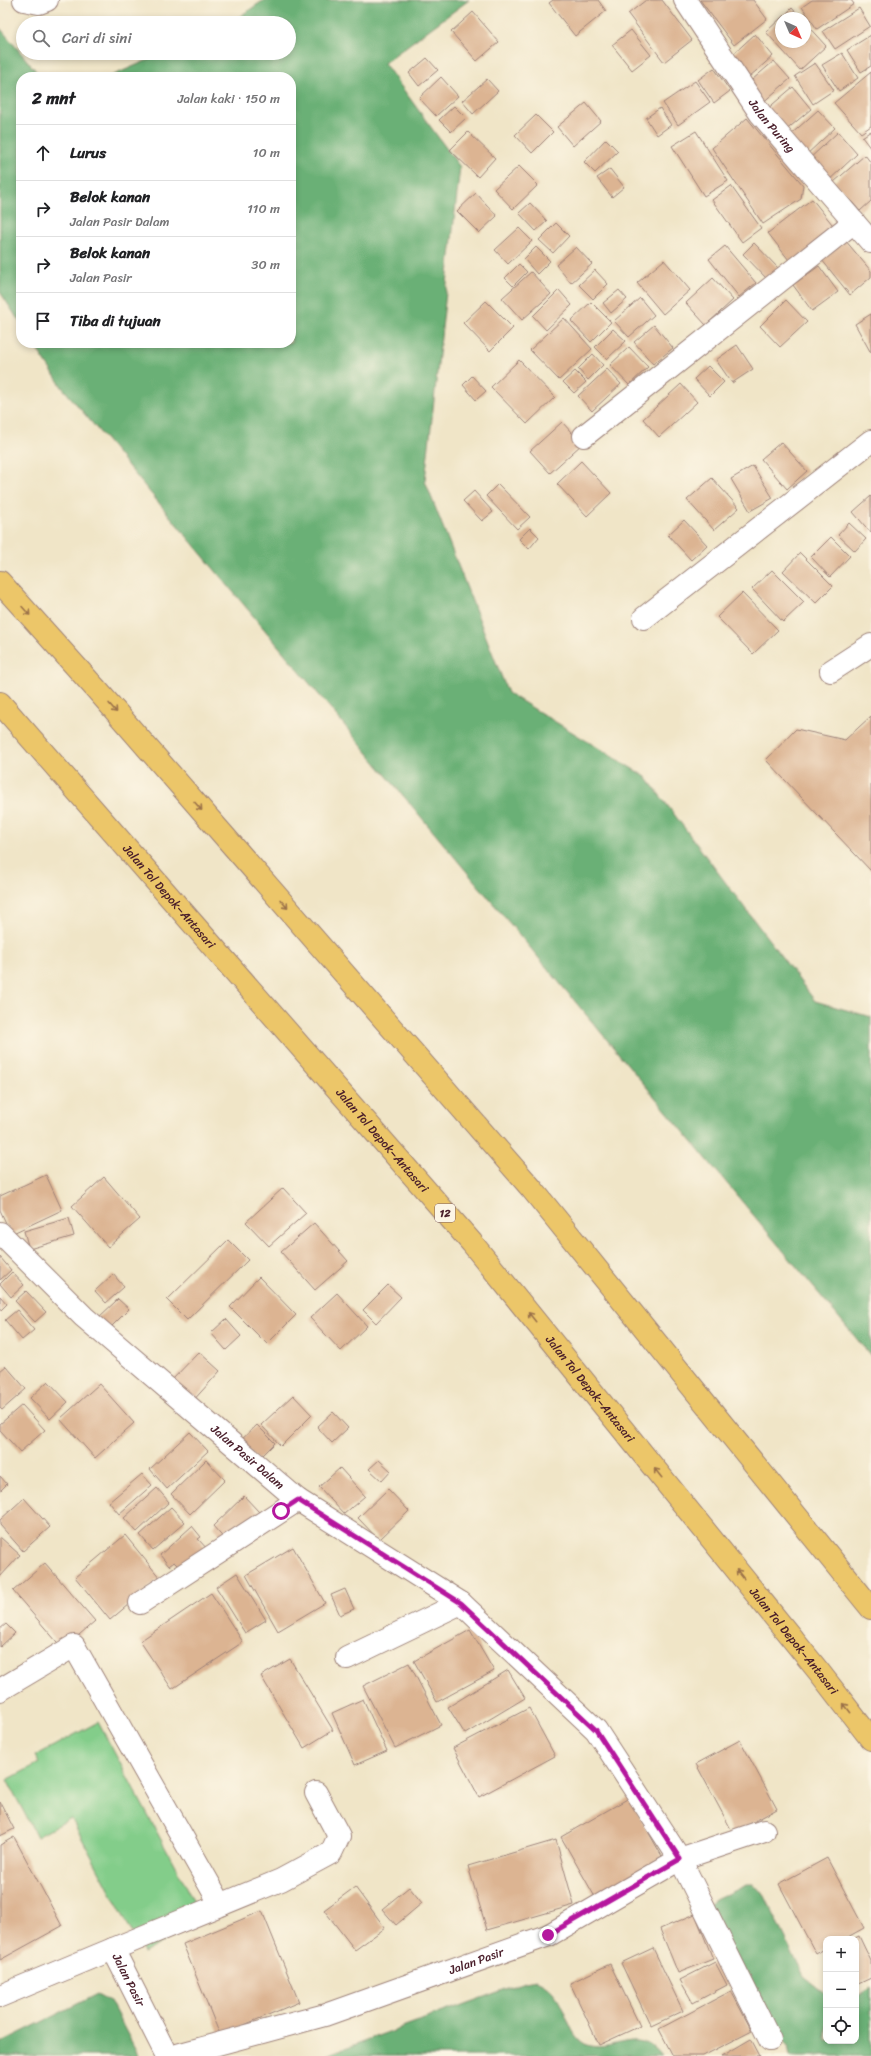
<!DOCTYPE html>
<html lang="id">
<meta charset="utf-8">
<style>
body{margin:0;font-family:Sriracha,sans-serif;background:#f6f6f6;color:#202124}
.controls{position:absolute;right:12px;bottom:12px;display:grid;overflow:hidden;border-radius:8px;box-shadow:0 2px 6px #0003}
.controls button{width:36px;height:36px;display:grid;place-items:center;padding:0;border:0;border-bottom:1px solid #e0e0e0;background:#fff;color:#202124;font:20px sans-serif}
.compass{position:absolute;left:775px;top:12px;width:36px;height:36px;border-radius:50%;background:#fff;box-shadow:0 2px 6px #0003;rotate:136deg}
.stop{position:absolute;width:12px;height:12px;margin:-9px;border:3px solid #b5179e;border-radius:50%;background:#fff}
.stop.end{background:#b5179e;border-color:#fff;box-shadow:0 1px 4px #0008}
.list{margin:0;padding:0;list-style:none}
h2{display:flex;justify-content:space-between;align-items:center;height:52px;margin:0;padding:0 16px;font-size:17px}
h2 small{font-size:13px;font-weight:400;color:#757577}
.list li{display:grid;grid-template-columns:26px 1fr auto;gap:12px;align-items:center;box-sizing:border-box;height:56px;padding:0 16px;border-top:1px solid #e0e0e0}
.list b{display:block;font-size:15px;white-space:nowrap}
.list p{margin:0;font-size:13px;white-space:nowrap;color:#757577}
.list em{font-size:13px;font-style:normal;color:#757577}
.icon{flex:none;width:22px;height:22px;fill:none;stroke:currentColor;stroke-width:2;stroke-linecap:round;stroke-linejoin:round}
.map{position:relative;flex:none;width:871px;height:2056px;overflow:hidden}
.search{position:absolute;background:#fff;box-shadow:0 2px 6px #0003;left:16px;top:16px;width:280px;height:44px;display:flex;align-items:center;gap:10px;box-sizing:border-box;padding:0 14px;border-radius:22px;color:#757577;font-size:15px}
.panel{position:absolute;background:#fff;box-shadow:0 2px 6px #0003;left:16px;top:72px;width:280px;height:276px;border-radius:16px}
.map>svg:first-child{display:block}
.green{fill:#83cd8a;stroke:#66765a}
.forest{fill:#6ab076;stroke:#5a6850}
.building{fill:#dcb492}
.lines{fill:none;stroke-linecap:round;stroke-linejoin:round}
.minor-casing{stroke:#9d8279;stroke-width:24}
.highway-casing{stroke:#9d8279;stroke-width:24}
.minor{stroke:#fff;stroke-width:22}
.highway{stroke:#ecc669;stroke-width:22}
.oneway{stroke:#9b724a}
.route{stroke:#b5179e;stroke-width:5}
.labels{text-anchor:middle;dominant-baseline:central;stroke-width:3;stroke-linejoin:round;paint-order:stroke}
.shield{fill:#fcf5e5;stroke:#7f5f63;stroke-width:1}
.shield-label{font-size:11px;font-weight:bold;fill:#4a1f2b}
.street-label{font-size:12px;fill:#4a1f2b;stroke:#fcf5e5}
</style>
<div class="map">
<svg width="871" height="2056" viewBox="0 0 871 2056">
<rect width="100%" height="100%" fill="#fcf5e5"/>
<filter id="ink" filterUnits="userSpaceOnUse"><feTurbulence type="fractalNoise" baseFrequency=".025" numOctaves="2"/><feDisplacementMap in="SourceGraphic" scale="8" xChannelSelector="R" yChannelSelector="G"/><feConvolveMatrix kernelMatrix="1 2 1 2 8 2 1 2 1" color-interpolation-filters="sRGB"/></filter>
<filter id="wash" filterUnits="userSpaceOnUse"><feTurbulence type="fractalNoise" baseFrequency=".012" numOctaves="4" result="noise"/><feDisplacementMap in="SourceGraphic" scale="16" xChannelSelector="R" yChannelSelector="G"/><feGaussianBlur stdDeviation="0.9" result="paint"/><feColorMatrix in="noise" values="0 0 0 0 0 0 0 0 0 0 0 0 0 0 0 0 0 1.4 0 .05"/><feComposite in="paint" operator="in"/></filter>
<g filter="url(#wash)">
<rect width="100%" height="100%" fill="#f0e5c7"/>
<!-- green -->
<path class="green" d="M98,1722l106,198 -61,33 -72,-135 -34,19 -30,-57 32,-17 -4,-7z"/>
<!-- forest -->
<path class="forest" d="M264,0h205l-85,63 76,104 -35,314 83,212 138,84 169,224 56,16v339l-809,-969 -29,-44h258v-266h-182l55,-24h125v-30h-59z
M0,28l41,49h-20v247l-21,-32z
M747,1885h6l10,7 41,85 22,17v47h30v-45l15,-9v69h-81l-2,-10 -80,-129 1,-12 6,-5z
M536,1980c33,13 27,52 49,64 27,12 51,-21 76,12h-338l202,-74z
M97,1994l13,7 29,55h-139v-13z"/>
<g id="blocks">
<!-- building -->
<path class="building" d="M553,0h45l8,11 -31,25 -26,-33z
M646,0h16l30,40 -28,22 -36,-48z
M700,0h53l14,19 -33,26z
M812,0h39l3,4 -37,25 -15,-22z
M792,8l9,10h-19z
M859,8l11,18 -35,23 -12,-18z
M473,12l26,30 -22,19 -26,-29z
M781,18v24h24v-19l21,23 -26,24 -34,-38z
M631,30l20,25 -19,15 -20,-25z
M755,34l18,22 -24,21 -18,-21z
M871,35v31l-10,6 -14,-22z
M842,53l16,25 -19,13 -17,-26z
M427,58l11,12 -19,16 -10,-13z
M774,61l16,18 -29,25 -16,-18z
M815,63l19,27 -21,14 -18,-28z
M714,68l16,23 -16,12 -16,-23z
M871,72v54l-10,7 -27,-30z
M441,77l17,19 -22,20 -17,-18z
M487,79l11,12 -25,23 -11,-13z
M695,81l15,21 -32,23 -15,-22z
M793,87l18,22 -27,23 -18,-22z
M586,103l15,18 -28,25 -16,-19z
M454,106l12,12 -15,14 -12,-12z
M660,108l11,17 -14,10 -11,-17z
M818,110l17,18 -30,28 -17,-19z
M536,115l17,17 -21,21 -17,-18z
M747,118l56,67 -2,14 -38,25 -51,-76z
M696,131l32,50 -24,15 -32,-50z
M871,131v18l-9,-12z
M468,132l27,26 -17,19 -28,-27z
M838,132l19,22 -30,28 -19,-22z
M606,139l12,12 -23,22 -11,-11z
M865,155l6,8v38l-11,10 -26,-29z
M519,166l19,19 -25,24 -19,-20z
M610,169l14,18 -12,10 -15,-19z
M731,186l30,42 -19,14 -30,-42z
M476,193l21,23 -18,17 -22,-22z
M812,199l24,30 -44,35 -24,-31z
M530,203l17,18 -11,10 -17,-18z
M556,223l13,13 -16,17 -14,-13z
M519,228l13,13 -24,23 -13,-14z
M845,240l26,31v6l-21,18 -28,-35z
M754,243l26,27 -11,11 -26,-27z
M725,246l31,37 -17,14 -30,-38z
M536,247l14,14 -13,13 -13,-15z
M576,247l16,17 -21,19 -15,-18z
M664,260l26,30 -27,24 -26,-31z
M519,264l8,8 -14,14 -8,-8z
M819,266l19,26 -26,19 -19,-26z
M595,270l13,14 -15,15 -14,-14z
M531,272l20,22 -29,26 -20,-22z
M713,278l20,22 -27,25 -20,-22z
M559,290l13,15 -26,25 -13,-14z
M619,290l8,9 -16,14 -8,-10z
M640,298l14,17 -25,22 -15,-16z
M786,300l21,22 -27,25 -20,-21z
M486,301l27,27 -23,23 -27,-28z
M591,302l20,20 -20,20 -20,-21z
M871,314v39l-16,-29z
M564,318l28,31 -33,31 -29,-30z
M654,325l19,23 -20,16 -19,-22z
M613,329l13,12 -19,18 -12,-12z
M737,345l16,24 -21,14 -16,-23z
M629,347l19,20 -19,18 -19,-20z
M593,354l10,11 -15,15 -10,-11z
M519,360l36,37 -28,27 -36,-37z
M708,366l16,16 -14,14 -16,-17z
M607,369l14,15 -29,27 -14,-15z
M575,371l11,11 -12,11 -11,-11z
M472,376l14,15 -10,9 -13,-15z
M681,384l16,18 -38,35 -16,-18z
M562,422l20,22 -32,29 -20,-22z
M781,442l26,29 -20,18 -26,-30z
M581,461l30,32 -24,23 -30,-32z
M753,466l20,32 -23,13 -19,-32z
M712,478l27,30 -25,22 -27,-30z
M498,484l32,33 -13,12 -31,-33z
M474,491l19,21 -11,9 -19,-20z
M871,496v37l-18,-21z
M684,520l23,25 -16,15 -23,-25z
M849,523l17,16 -11,12 -17,-16z
M530,528l9,9 -10,12 -10,-10z
M831,537l19,19 -20,21 -19,-20z
M800,553l33,33 -17,17 -33,-32z
M772,570l32,32 -21,20 -31,-33z
M742,593l36,37 -25,24 -36,-37z
M871,716v155l-105,-111 30,-31 49,11z
M46,1175l16,35 -51,24 -11,-24v-14z
M104,1177l36,42 -32,28 -36,-41z
M283,1188l23,25 -37,33 -23,-24z
M69,1218l5,18 -45,13 -5,-18z
M314,1223l34,38 -33,29 -34,-38z
M228,1240l20,20 -61,60 -20,-20z
M0,1257l11,13 -11,10z
M12,1272l12,13 -13,12 -11,-13z
M113,1274l11,13 -18,16 -11,-12z
M259,1277l37,38 -29,29 -37,-37z
M388,1285l13,12 -25,26 -13,-13z
M26,1291l20,21 -11,10 -20,-21z
M337,1293l30,33 -26,25 -31,-33z
M0,1296l7,8 -7,7z
M118,1299l11,10 -21,21 -11,-11z
M17,1310l17,20 -12,10 -17,-20z
M226,1319l15,17 -15,14 -15,-17z
M199,1352l21,19 -29,32 -22,-20z
M6,1366l20,23 -24,21 -2,-2v-37z
M48,1381l20,21 -18,17 -20,-21z
M99,1384l35,39 -39,35 -35,-39z
M293,1395l19,20 -31,31 -20,-21z
M22,1405l23,25 -25,22 -20,-22v-6z
M333,1412l15,16 -16,15 -15,-16z
M257,1425l18,18 -17,17 -18,-19z
M190,1432l18,19 -41,38 -17,-20z
M206,1460l19,20 -35,34 -19,-20z
M379,1460l12,11 -9,10 -13,-12z
M340,1468l25,28 -21,18 -25,-27z
M142,1474l10,11 -33,29 -10,-12z
M0,1476l7,8 -7,7z
M157,1488l12,14 -32,30 -13,-14z
M388,1489l21,22 -30,29 -21,-22z
M244,1496l15,16 -32,30 -14,-16z
M24,1498l26,29 -27,24 -23,-26v-5z
M171,1507l14,15 -32,28 -13,-15z
M192,1526l9,11 -3,2 11,12 -24,22 -11,-11 -5,4 -9,-11z
M125,1535l35,43 -50,42 -35,-43z
M0,1537l20,18 -20,22z
M293,1547l32,56 -47,28 -32,-56z
M45,1563l50,58 -32,28 -50,-58z
M237,1573l29,47 -21,13 -29,-46z
M345,1589l9,20 -14,6 -9,-20z
M211,1593l32,49 -71,47 -32,-48z
M6,1624l9,9 -15,14v-18z
M470,1630l24,41 -57,31 -23,-41z
M290,1659l43,71 -29,18 -43,-72z
M409,1663l32,62 -46,23 -32,-62z
M508,1670l17,28 -60,36 -17,-27z
M363,1699l24,52 -32,14 -23,-52z
M529,1708l26,48 -76,41 -26,-49z
M740,1740l37,69 -44,24 -37,-69z
M629,1798l34,60 -68,39 -34,-60z
M0,1802l14,27 -14,7z
M14,1837l48,89 -62,34v-115z
M556,1840l18,65 -87,25 -19,-64z
M827,1858l37,70 -20,11h-18v9l-10,6 -37,-70z
M355,1887l30,41 -30,22 -31,-40z
M409,1887l13,16 -26,22 -14,-16z
M262,1911l37,91 -79,33 -37,-91z
M695,1914l18,45 -35,14 -18,-44z
M859,1936l12,25v17l-15,7v-46h-3z
M653,1948l30,63 -32,15 -30,-63z
M715,1962l12,23 -34,18 -13,-23z
M610,1964l30,62 -41,19 -29,-62z
M731,1991l21,40 -49,25h-30l-14,-27z
M751,2039l9,17h-38z"/>
</g>
</g>
<g filter="url(#ink)">
<use href="#blocks" fill-opacity="0" stroke="#9d8279" stroke-width="1"/>
<g class="lines">
<!-- minor casing -->
<g class="minor-casing">
<g id="minor">
<path d="M24,0l15,3 8,-3"/>
<path id="s1" d="M685,0l75,113 111,129"/>
<path d="M584,436l270,-214"/>
<path d="M644,618l227,-177"/>
<path d="M831,671l40,-26"/>
<path id="s2" d="M0,1233l84,84 214,183 163,103 135,127 84,129 90,181"/>
<path d="M140,1603l158,-103"/>
<path d="M347,1658l114,-55"/>
<path d="M0,1690l74,-44 147,259"/>
<path d="M113,1949l168,-69 50,-27 8,-17 -23,-43"/>
<path id="s3" d="M0,1996l113,-47 54,107"/>
<path id="s4" d="M173,2056l152,-41 224,-80 131,-76 84,-28"/>
</g>
</g>
<!-- highway casing -->
<g class="highway-casing">
<g id="highway">
<path d="M0,582l97,108 435,499 339,419"/>
<path id="s5" d="M0,703l472,540 348,430 51,66"/>
</g>
</g>
<!-- minor -->
<use href="#minor" class="minor"/>
<!-- highway -->
<use href="#highway" class="highway"/>
</g>
<!-- one-way arrows -->
<defs><path id="oneway-shaft" d="M-6 0H5M1.5-3L5.5 0L1.5 3" fill="none" stroke-width="1.6" stroke-linecap="round" stroke-linejoin="round"/></defs>
<g class="oneway">
<use href="#oneway-shaft" transform="translate(26 611) rotate(48)"/>
<use href="#oneway-shaft" transform="translate(113 708) rotate(49)"/>
<use href="#oneway-shaft" transform="translate(198 806) rotate(49)"/>
<use href="#oneway-shaft" transform="translate(284 904) rotate(49)"/>
<use href="#oneway-shaft" transform="translate(532 1317) rotate(-129)"/>
<use href="#oneway-shaft" transform="translate(658 1473) rotate(-129)"/>
<use href="#oneway-shaft" transform="translate(740 1574) rotate(-129)"/>
<use href="#oneway-shaft" transform="translate(847 1708) rotate(-128)"/>
</g>
</g>
<g class="lines" filter="url(#ink)">
<!-- route -->
<path class="route" d="M281,1511l17,-11 163,103 135,127 84,129 -132,76"/>
</g>
<g class="labels">
<!-- shield labels -->
<rect class="shield" x="435" y="1204" width="20" height="18" rx="3"/>
<g class="shield-label">
<text x="445" y="1213">12</text>
</g>
<!-- street labels -->
<g class="street-label">
<text stroke="none"><textPath href="#s1" startOffset="153">Jalan Puring</textPath></text>
<text stroke="none"><textPath href="#s5" startOffset="257">Jalan Tol Depok–Antasari</textPath></text>
<text stroke="none"><textPath href="#s5" startOffset="581">Jalan Tol Depok–Antasari</textPath></text>
<text stroke="none"><textPath href="#s5" startOffset="905">Jalan Tol Depok–Antasari</textPath></text>
<text stroke="none"><textPath href="#s2" startOffset="334">Jalan Pasir Dalam</textPath></text>
<text stroke="none"><textPath href="#s5" startOffset="1229">Jalan Tol Depok–Antasari</textPath></text>
<text stroke="none"><textPath href="#s4" startOffset="318">Jalan Pasir</textPath></text>
<text stroke="none"><textPath href="#s3" startOffset="157">Jalan Pasir</textPath></text>
</g>
</g>
</svg>
<div class="controls">
<button>+</button>
<button>−</button>
<button><svg class="icon" aria-label="locate" viewBox="0 0 24 24"><circle cx="12" cy="12" r="6"/><path d="M12 2v4M12 18v4M2 12h4M18 12h4"/></svg></button>
</div>
<svg class="compass" viewBox="-18 -18 36 36"><path d="M0-13l5 13h-10z" fill="#e53935"/><path d="M0 13l5-13h-10z" fill="#757577"/></svg>
<div class="stop" style="left:281px;top:1511px"></div>
<div class="stop end" style="left:548px;top:1935px"></div>
<div class="search"><svg class="icon" aria-label="search" viewBox="0 0 24 24"><circle cx="10" cy="10" r="6"/><path d="M15 15l6 6"/></svg>Cari di sini</div>
<section class="panel">
<h2>2 mnt<small>Jalan kaki · 150 m</small></h2>
<ul class="list">
<li><svg class="icon" aria-label="ahead" viewBox="0 0 24 24"><path d="M12 20V5M6 11l6-6 6 6"/></svg><div><b>Lurus</b></div><em>10 m</em></li>
<li><svg class="icon" aria-label="right" viewBox="0 0 24 24"><path d="M7 20v-9h11M14 6l5 5-5 5"/></svg><div><b>Belok kanan</b><p>Jalan Pasir Dalam</p></div><em>110 m</em></li>
<li><svg class="icon" aria-label="right" viewBox="0 0 24 24"><path d="M7 20v-9h11M14 6l5 5-5 5"/></svg><div><b>Belok kanan</b><p>Jalan Pasir</p></div><em>30 m</em></li>
<li><svg class="icon" aria-label="arrive" viewBox="0 0 24 24"><path d="M6 21V4h12l-3 4 3 4H6"/></svg><div><b>Tiba di tujuan</b></div></li>
</ul>
</section>
</div>
